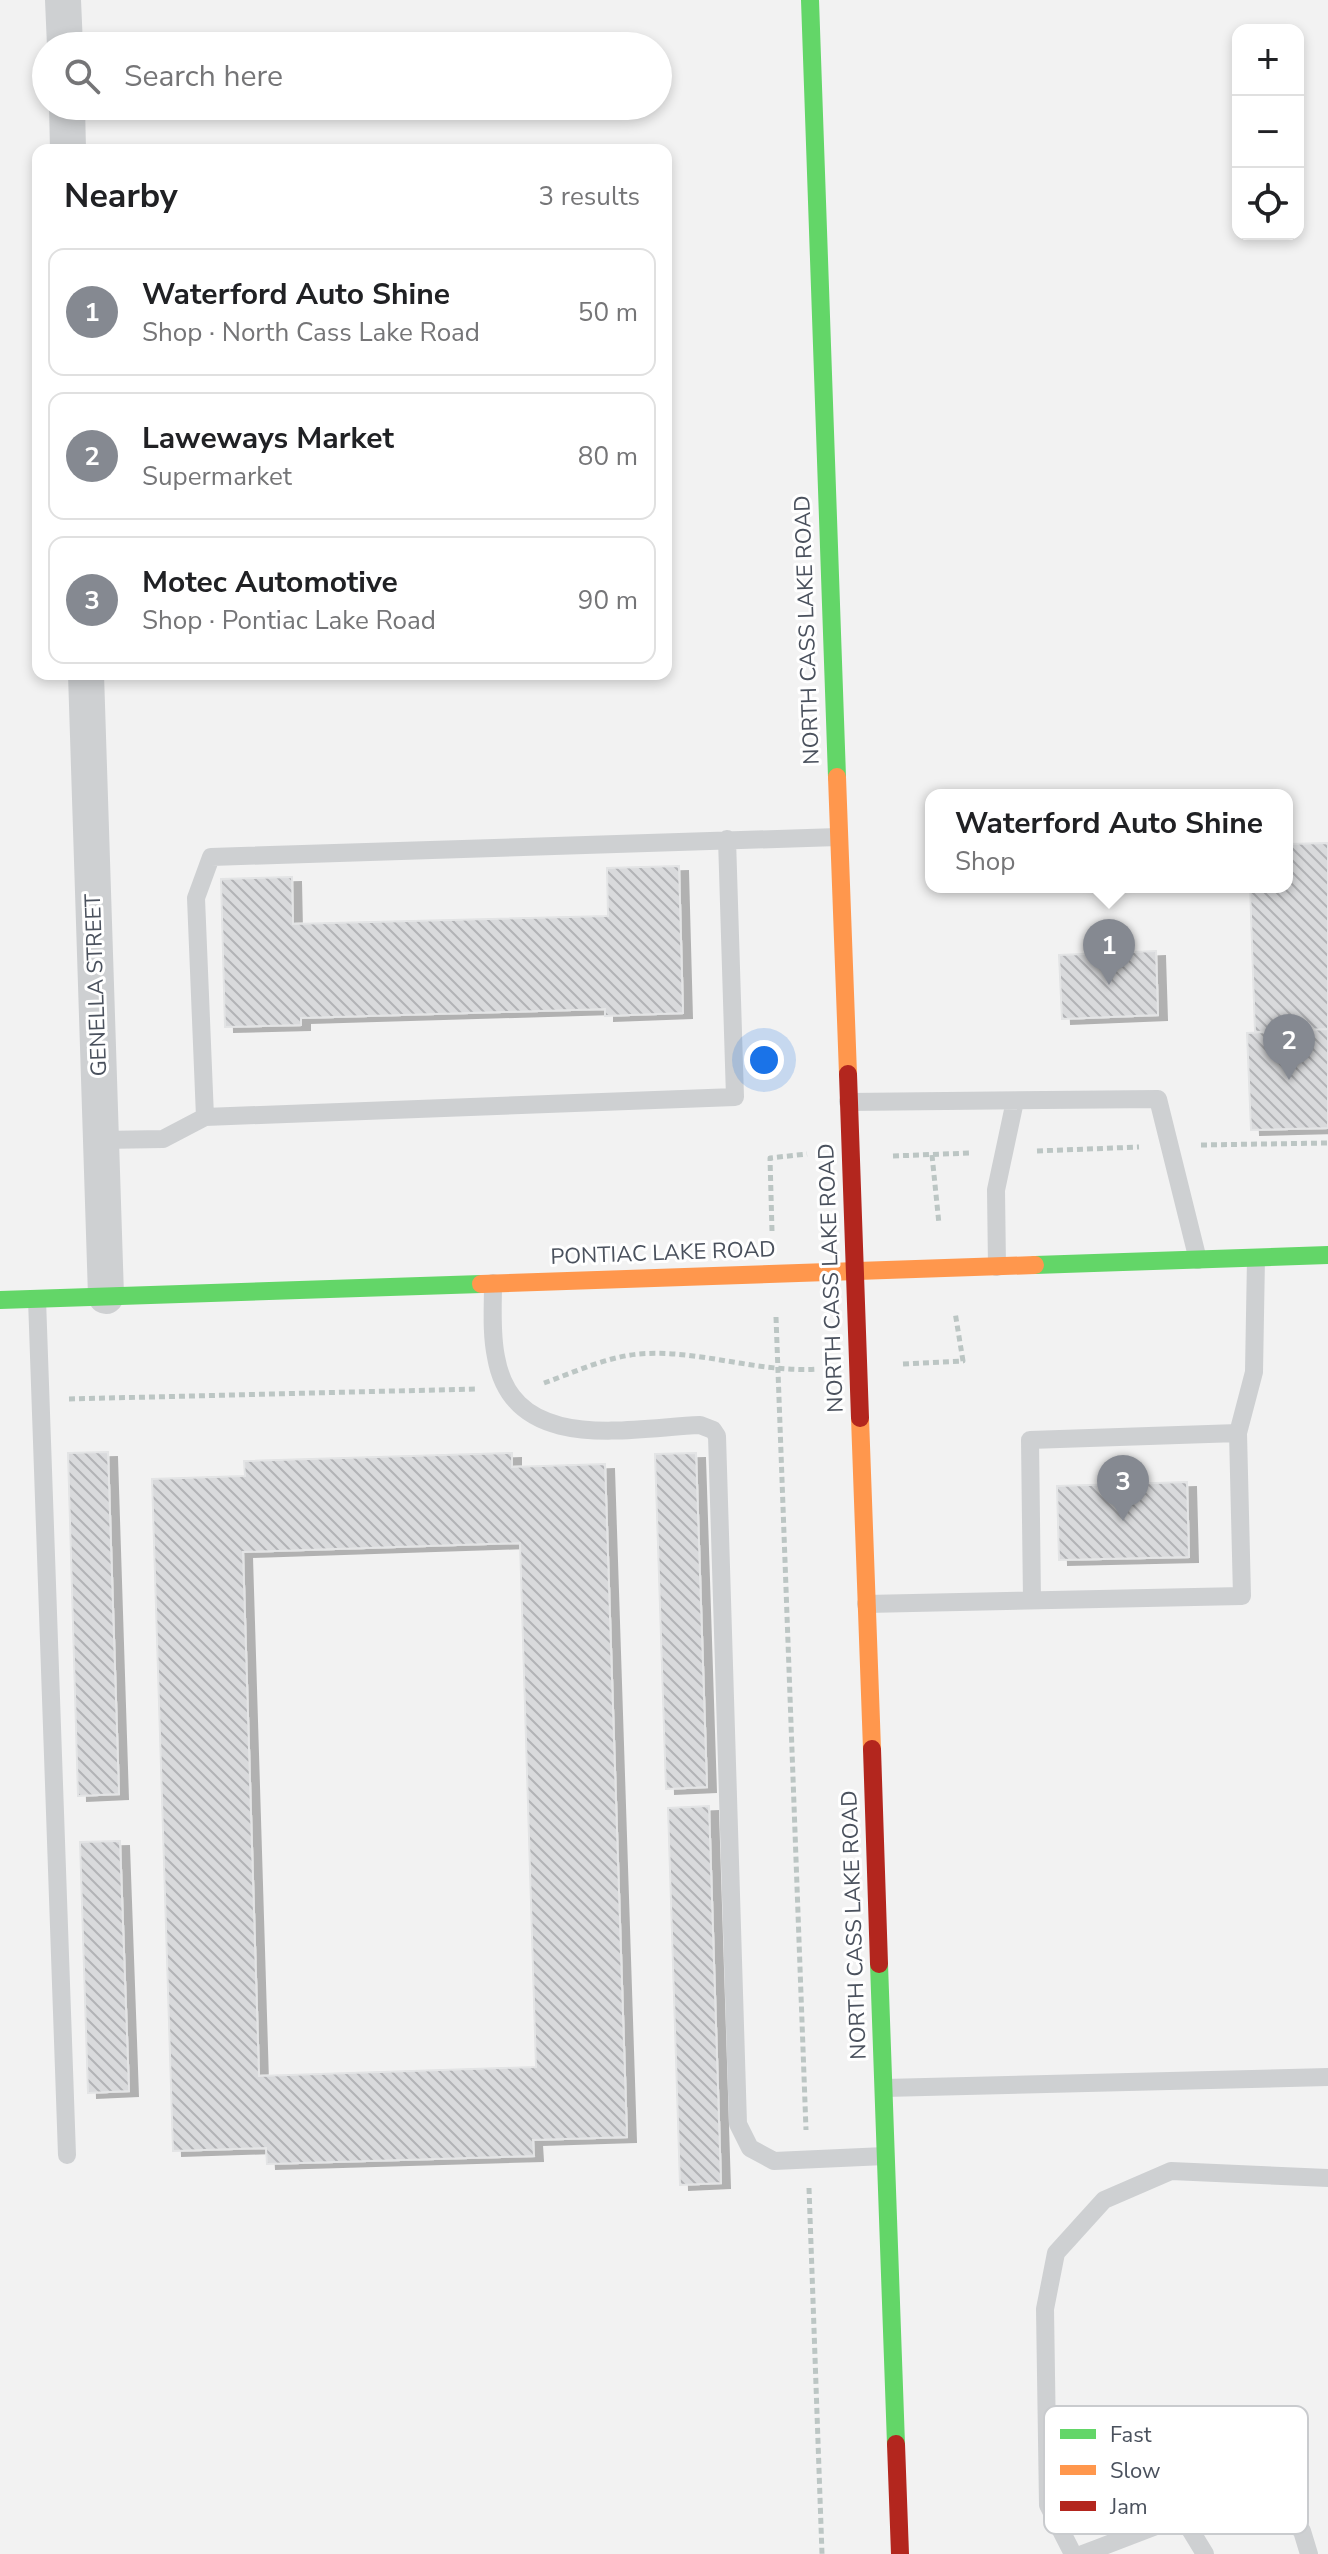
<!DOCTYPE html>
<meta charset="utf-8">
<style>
body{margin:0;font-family:"Nunito Sans",sans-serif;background:#f2f2f2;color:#202124}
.controls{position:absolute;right:24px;top:24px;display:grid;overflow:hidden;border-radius:16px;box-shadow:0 4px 12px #0003}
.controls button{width:72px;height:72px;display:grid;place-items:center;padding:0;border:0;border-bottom:2px solid #e0e0e0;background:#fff;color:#202124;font:40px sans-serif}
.you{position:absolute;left:764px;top:1060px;width:28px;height:28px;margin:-20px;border:6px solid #fff;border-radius:50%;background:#1a73e8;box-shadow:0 0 0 12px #1a73e833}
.badge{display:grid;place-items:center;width:52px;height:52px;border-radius:50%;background:#858991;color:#fff;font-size:26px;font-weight:700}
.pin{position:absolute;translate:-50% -66px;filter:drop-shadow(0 2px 4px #0008)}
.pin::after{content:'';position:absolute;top:42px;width:28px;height:24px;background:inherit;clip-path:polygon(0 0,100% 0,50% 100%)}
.popup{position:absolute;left:925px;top:789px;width:368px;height:104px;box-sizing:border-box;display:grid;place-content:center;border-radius:16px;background:#fff;filter:drop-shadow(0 2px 6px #0005);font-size:26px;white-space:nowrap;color:#757577}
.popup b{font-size:30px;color:#202124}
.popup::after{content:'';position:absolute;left:50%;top:100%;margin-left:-16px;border:16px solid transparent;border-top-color:#fff}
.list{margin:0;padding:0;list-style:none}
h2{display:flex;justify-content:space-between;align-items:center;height:104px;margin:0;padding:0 32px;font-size:34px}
h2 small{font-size:26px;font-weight:400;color:#757577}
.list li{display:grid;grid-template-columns:52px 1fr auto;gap:24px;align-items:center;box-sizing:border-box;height:128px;margin:0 16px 16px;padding:0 16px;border:2px solid #e0e0e0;border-radius:16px}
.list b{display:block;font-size:30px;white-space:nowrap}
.list p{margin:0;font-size:26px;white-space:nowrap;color:#757577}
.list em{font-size:26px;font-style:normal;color:#757577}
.icon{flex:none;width:44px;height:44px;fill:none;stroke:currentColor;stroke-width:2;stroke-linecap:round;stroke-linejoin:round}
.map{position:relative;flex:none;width:1328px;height:2554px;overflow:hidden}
.search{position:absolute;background:#fff;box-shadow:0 4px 12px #0003;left:32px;top:32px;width:640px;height:88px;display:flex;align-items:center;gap:20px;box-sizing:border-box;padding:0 28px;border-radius:44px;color:#757577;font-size:30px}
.panel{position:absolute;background:#fff;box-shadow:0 4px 12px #0003;left:32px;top:144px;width:640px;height:536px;border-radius:16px}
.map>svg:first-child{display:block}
.building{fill:url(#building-back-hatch);stroke:#e3e4e5;stroke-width:2;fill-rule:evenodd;filter:url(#shadow)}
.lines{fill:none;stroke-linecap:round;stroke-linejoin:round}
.path{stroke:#bcc6c4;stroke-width:5;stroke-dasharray:6 4;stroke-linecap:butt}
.lane{stroke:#ced0d2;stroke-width:18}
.street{stroke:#ced0d2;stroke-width:36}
.fast{stroke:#63d668;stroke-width:18}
.slow{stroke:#ff974d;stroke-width:18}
.jam{stroke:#b3261e;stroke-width:18}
.labels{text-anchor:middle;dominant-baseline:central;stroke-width:6;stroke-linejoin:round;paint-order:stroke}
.street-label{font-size:22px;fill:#4a515d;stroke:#fff}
.key{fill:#fff;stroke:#c9cbce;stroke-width:2}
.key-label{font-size:22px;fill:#4a515d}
</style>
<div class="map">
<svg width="1328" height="2554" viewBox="0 0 1328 2554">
<defs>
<pattern id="building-back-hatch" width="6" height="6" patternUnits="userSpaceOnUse" patternTransform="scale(2)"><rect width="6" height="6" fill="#d9dadc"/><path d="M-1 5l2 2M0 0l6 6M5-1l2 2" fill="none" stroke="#b2b3b6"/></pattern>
<filter id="shadow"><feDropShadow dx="9" dy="5" stdDeviation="0" flood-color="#0004"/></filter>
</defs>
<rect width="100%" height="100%" fill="#f2f2f2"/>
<!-- building -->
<path class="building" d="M1328,843v186l-73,3 -5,-145h37v-43z
M679,866l4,147 -78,3v-7l-304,9v7l-76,2 -4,-148 71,-2 1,47 315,-8 -1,-48z
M1156,951l2,64 -96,4 -3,-64z
M1328,1029v99l-77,2 -4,-97z
M108,1452l11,342 -41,2 -10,-343z
M512,1453v14l93,-3 22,673 -94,3 1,16 -267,8 -1,-16 -93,3 -21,-672 93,-3 -1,-15zM520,1543l16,524 -277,9 -16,-524z
M696,1453l11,334 -41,2 -11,-335z
M1187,1482l2,75 -130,3 -2,-74z
M709,1806l12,377 -41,2 -12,-377z
M120,1841l9,250 -41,2 -8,-251z"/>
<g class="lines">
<!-- path -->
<path class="path" d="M1201,1145l127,-2
M1037,1151l102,-4
M932,1155l7,69
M893,1156l78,-3
M772,1231l-2,-73 37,-4
M776,1317l30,813
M903,1364l60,-3 -8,-49
M544,1383c31,-11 62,-26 95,-29 59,-5 118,19 178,15
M69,1399l406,-10
M809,2188l13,366"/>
<!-- lane -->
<path class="lane" d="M727,839l8,258 -530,20 -9,-219 15,-41 627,-20
M848,1102l310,-3 40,161
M101,1140l62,-1 42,-22
M997,1267l-1,-77 19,-89
M493,1283c0,24 -2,50 3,74 17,98 132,71 204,68l13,5 4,6 21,688 12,24 24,13 111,-5
M37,1299l30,856
M1032,1600l-2,-160 208,-7
M866,1604l376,-8 -4,-163 16,-61 2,-114
M884,2088l444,-11
M1282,2512l20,19 7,23
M1182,2516c20,-28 24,-43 61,-42l10,9
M1073,2554l-25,-49 -3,-196 11,-56 48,-53 67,-29 157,7
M1083,2554l99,-38 23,38"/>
<!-- street -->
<path class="street" d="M63,0l2,46
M67,106l1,44
M86,674l20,622"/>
<!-- fast -->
<path class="fast" d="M810,0l27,777
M1035,1265l293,-10
M0,1300l481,-16
M879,1964l17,480"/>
<!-- slow -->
<path class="slow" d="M837,777l11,297
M481,1284l554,-19
M860,1418l12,331"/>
<!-- jam -->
<path class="jam" d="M848,1074l12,344
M872,1749l7,215
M896,2444l4,110"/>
</g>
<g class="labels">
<!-- street labels -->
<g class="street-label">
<text transform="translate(807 630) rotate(-92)">NORTH CASS LAKE ROAD</text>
<text transform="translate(96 985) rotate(-92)">GENELLA STREET</text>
<text transform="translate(663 1253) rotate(-2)">PONTIAC LAKE ROAD</text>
<text transform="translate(831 1278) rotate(-92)">NORTH CASS LAKE ROAD</text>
<text transform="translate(854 1925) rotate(-92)">NORTH CASS LAKE ROAD</text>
</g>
</g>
<!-- legend -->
<rect x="1044" y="2406" width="264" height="128" rx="12" class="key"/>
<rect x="1060" y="2429" width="36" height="10" fill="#63d668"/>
<rect x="1060" y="2465" width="36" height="10" fill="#ff974d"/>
<rect x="1060" y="2501" width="36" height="10" fill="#b3261e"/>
<g class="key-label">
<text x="1110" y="2442">Fast</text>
<text x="1110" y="2478">Slow</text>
<text x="1110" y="2514">Jam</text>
</g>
</svg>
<div class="controls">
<button>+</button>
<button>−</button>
<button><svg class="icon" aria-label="locate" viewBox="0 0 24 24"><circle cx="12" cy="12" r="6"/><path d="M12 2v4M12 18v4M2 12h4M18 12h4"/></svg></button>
</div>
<div class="you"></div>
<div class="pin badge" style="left:1109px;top:985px">1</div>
<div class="popup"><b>Waterford Auto Shine</b>Shop</div>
<div class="pin badge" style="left:1289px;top:1080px">2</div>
<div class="pin badge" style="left:1123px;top:1521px">3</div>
<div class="search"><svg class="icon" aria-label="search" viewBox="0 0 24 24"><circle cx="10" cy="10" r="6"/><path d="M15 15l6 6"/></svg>Search here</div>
<section class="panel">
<h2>Nearby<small>3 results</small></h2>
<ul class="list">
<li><span class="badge">1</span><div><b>Waterford Auto Shine</b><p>Shop · North Cass Lake Road</p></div><em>50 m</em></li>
<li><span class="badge">2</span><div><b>Laweways Market</b><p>Supermarket</p></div><em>80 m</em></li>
<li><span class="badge">3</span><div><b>Motec Automotive</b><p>Shop · Pontiac Lake Road</p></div><em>90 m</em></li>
</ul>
</section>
</div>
